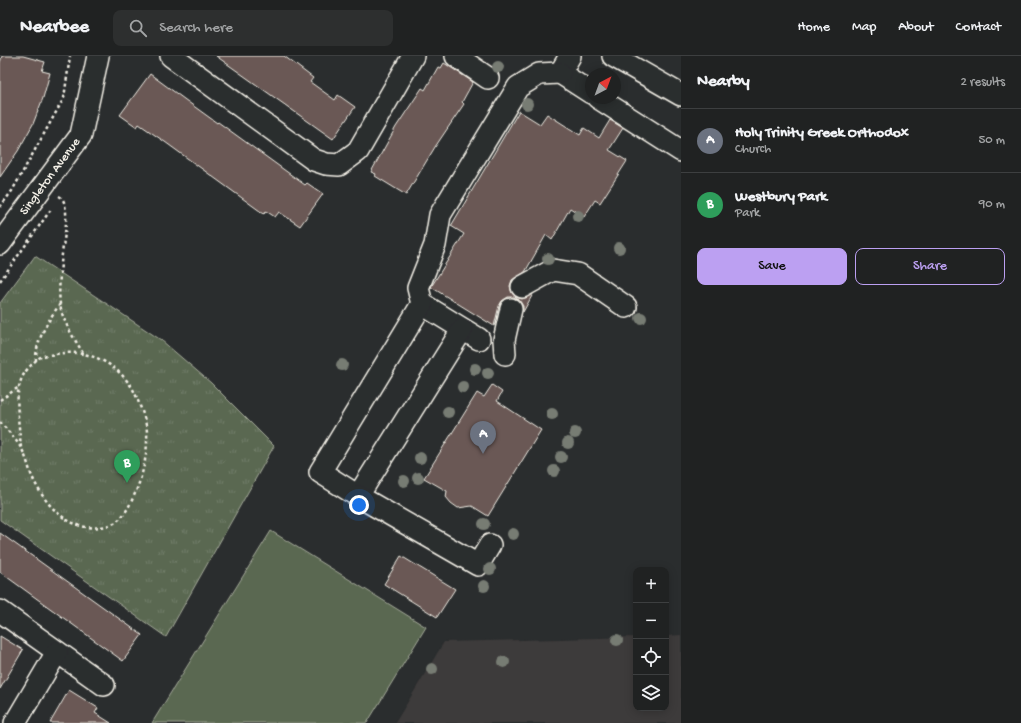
<!DOCTYPE html>
<meta charset="utf-8">
<style>
body{margin:0;font-family:"Gochi Hand",sans-serif;background:#2d2f2f;color:#f1f3f6}
.controls{position:absolute;right:12px;bottom:12px;display:grid;overflow:hidden;border-radius:8px;box-shadow:0 2px 10px #0003}
.controls button{width:36px;height:36px;display:grid;place-items:center;padding:0;border:0;border-bottom:1px solid #3d3f40;background:#202222;color:#f1f3f6;font:20px sans-serif}
.compass{position:absolute;left:585px;top:12px;width:36px;height:36px;border-radius:50%;background:#202222;box-shadow:0 2px 10px #0003;rotate:41deg}
.you{position:absolute;left:359px;top:449px;width:14px;height:14px;margin:-10px;border:3px solid #fff;border-radius:50%;background:#1a73e8;box-shadow:0 0 0 6px #1a73e833}
.badge{display:grid;place-items:center;width:26px;height:26px;border-radius:50%;background:#bca0f2;color:#fff;font-size:13px;font-weight:700}
.pin{position:absolute;translate:-50% -33px;filter:drop-shadow(0 1px 2px #0008)}
.pin::after{content:'';position:absolute;top:21px;width:14px;height:12px;background:inherit;clip-path:polygon(0 0,100% 0,50% 100%)}
.list{margin:0;padding:0;list-style:none}
h2{display:flex;justify-content:space-between;align-items:center;height:52px;margin:0;padding:0 16px;font-size:17px}
h2 small{font-size:13px;font-weight:400;color:#a2a4a5}
.list li{display:grid;grid-template-columns:26px 1fr auto;gap:12px;align-items:center;box-sizing:border-box;height:64px;padding:0 16px;border-top:1px solid #3d3f40}
.list b{display:block;font-size:15px;white-space:nowrap}
.list p{margin:0;font-size:13px;white-space:nowrap;color:#a2a4a5}
.list em{font-size:13px;font-style:normal;color:#a2a4a5}
.actions{display:flex;gap:8px;padding:12px 16px}
.actions a{flex:1;padding:9px 0;border:1px solid #bca0f2;border-radius:8px;text-align:center;font-size:14px;color:#bca0f2}
.actions .main{background:#bca0f2;color:#111}
.icon{flex:none;width:22px;height:22px;fill:none;stroke:currentColor;stroke-width:2;stroke-linecap:round;stroke-linejoin:round}
.map{position:relative;flex:none;width:681px;height:667px;overflow:hidden}
header{display:flex;align-items:center;gap:24px;box-sizing:border-box;height:56px;padding:0 20px;background:#202222;border-bottom:1px solid #3d3f40}
header strong{font-size:19px}
nav{display:flex;gap:22px;margin-inline-start:auto;font-size:14px}
.search{width:280px;height:36px;background:#2d2f2f;display:flex;align-items:center;gap:10px;box-sizing:border-box;padding:0 14px;border-radius:8px;color:#a2a4a5;font-size:15px}
main{display:flex}
aside{flex:1;background:#202222}
.map>svg:first-child{display:block}
.built{fill:#3d3a3a}
.park{fill:url(#park-tufts);stroke:#a7ac9c}
.pitch{fill:#5a6851;stroke:#a7ac9c}
.building{fill:#6a5855;stroke:#f4f1e8}
.lines{fill:none;stroke-linecap:round;stroke-linejoin:round}
.minor-casing{stroke:#f4f1e8;stroke-width:24}
.path{stroke:#f4f1e8;stroke-width:2.5;stroke-dasharray:3 3;stroke-linecap:butt}
.minor{stroke:#2a2d2e;stroke-width:21}
.tree{fill:#777b73}
.labels{text-anchor:middle;dominant-baseline:central;stroke-width:4;stroke-linejoin:round;paint-order:stroke}
.street-label{font-size:13px;fill:#f4f1e8;stroke:#2a2d2e}
</style>
<header>
<strong>Nearbee</strong>
<div class="search"><svg class="icon" aria-label="search" viewBox="0 0 24 24"><circle cx="10" cy="10" r="6"/><path d="M15 15l6 6"/></svg>Search here</div>
<nav><a>Home</a><a>Map</a><a>About</a><a>Contact</a></nav>
</header>
<main>
<div class="map">
<svg width="681" height="667" viewBox="0 0 681 667">
<defs>
<pattern id="park-tufts" width="24" height="20" patternUnits="userSpaceOnUse"><rect width="24" height="20" fill="#5a6851"/><path d="M3 7l-1-3M5 7V3M7 7l1-3M15 17l-1-3M17 17v-4M19 17l1-3" fill="none" stroke="#727e6a"/></pattern>
</defs>
<rect width="100%" height="100%" fill="#2a2d2e"/>
<filter id="ink" filterUnits="userSpaceOnUse"><feTurbulence type="fractalNoise" baseFrequency=".025" numOctaves="2"/><feDisplacementMap in="SourceGraphic" scale="8" xChannelSelector="R" yChannelSelector="G"/><feConvolveMatrix kernelMatrix="1 2 1 2 8 2 1 2 1" color-interpolation-filters="sRGB"/></filter>
<g filter="url(#ink)">
<!-- built -->
<path class="built" d="M681,579v88h-286l49,-81 192,-5v71h30v-72z"/>
<!-- park -->
<path class="park" d="M35,200l126,84 50,43 63,63 -108,191 -166,-117v-217z"/>
<!-- pitch -->
<path class="pitch" d="M271,475l155,96 -59,96h-215z"/>
<!-- building -->
<path class="building" d="M2,0h21l22,6 -3,9 8,2 -7,25 -10,26 -15,27 -18,26v-114z
M216,0h68l29,22 -3,4 25,18 3,-5 17,12 -22,32z
M444,7l29,19 -11,20 2,2 -29,43 -29,48 -31,-19 1,-2 -5,-2 25,-45 26,-39 3,2 13,-23 3,1z
M150,18l38,28 29,21 1,-1 87,63 2,-2 16,11 -23,32 -21,-14 -4,5 -9,-6 -2,3 -99,-72 -26,-18 -2,3 -17,-12z
M519,55l21,13 7,-10 33,21 4,-7 15,10 11,-18 13,8 -14,22 18,11 -27,42 -5,-3 -11,17 -14,-9 -18,32 -6,-5 -21,37 -13,8 -2,6 2,7 4,4 6,2 11,-5 -10,18v-6l-4,-6 -5,-3h-6l-6,4 -3,5 -5,20 -63,-39 33,-53 -13,-8z
M492,329l10,7 -5,9 44,29 -53,86 -16,-10 -14,2 -7,-5 -5,-6 1,-6 -23,-13 53,-85 7,4z
M0,477l142,102 -19,26 -123,-89z
M401,500l54,33 -18,28 -53,-33z
M0,580l23,14 -23,39z
M69,634l29,18 -3,5 16,10h-61z"/>
<g class="lines">
<!-- minor casing -->
<g class="minor-casing">
<g id="minor">
<path d="M171,0l143,104 12,4 13,1 19,-14 55,-95"/>
<path d="M456,0l32,22"/>
<path d="M570,0l-10,17 31,20"/>
<path d="M613,0l68,39"/>
<path d="M598,42l83,53"/>
<path id="s1" d="M0,188l81,-109 17,-79"/>
<path d="M522,231l31,-17 25,4 48,33"/>
<path d="M422,248l57,35"/>
<path d="M462,274l-104,166 -38,-24 102,-168 -4,-16 17,-43 5,-30 78,-128 21,-13 21,-1"/>
<path d="M505,298l-1,-14 7,-31"/>
<path d="M358,440l120,69 12,-20"/>
<path d="M0,555l104,74"/>
<path d="M15,667l42,-71"/>
</g>
</g>
<!-- path -->
<path class="path" d="M59,140c2,1 3,2 4,4 6,11 2,34 0,46 -2,16 -5,42 -3,58 2,17 14,34 23,49
M0,151l12,-16 52,-93 6,-42
M0,225l52,-73
M36,305c-1,-20 13,-42 24,-57
M0,344l19,-13
M0,366c7,8 16,17 21,26 5,8 7,17 10,26 11,27 36,58 69,53 13,-1 21,-7 28,-19 11,-20 19,-46 19,-69 1,-11 -3,-23 -7,-33 -3,-8 -6,-17 -12,-24 -18,-23 -45,-33 -72,-28 -5,1 -11,1 -15,3 -4,1 -15,13 -17,17 -12,19 -4,53 -3,75"/>
<!-- minor -->
<use href="#minor" class="minor"/>
</g>
<!-- trees -->
<g class="tree">
<circle cx="498" cy="11" r="6"/>
<circle cx="527" cy="48" r="6"/>
<circle cx="578" cy="160" r="6"/>
<circle cx="619" cy="192" r="6"/>
<circle cx="548" cy="203" r="6"/>
<circle cx="641" cy="262" r="6"/>
<circle cx="342" cy="309" r="6"/>
<circle cx="475" cy="313" r="6"/>
<circle cx="488" cy="317" r="6"/>
<circle cx="463" cy="331" r="6"/>
<circle cx="448" cy="356" r="6"/>
<circle cx="552" cy="358" r="6"/>
<circle cx="575" cy="377" r="6"/>
<circle cx="568" cy="387" r="6"/>
<circle cx="561" cy="401" r="6"/>
<circle cx="420" cy="402" r="6"/>
<circle cx="554" cy="415" r="6"/>
<circle cx="418" cy="422" r="6"/>
<circle cx="404" cy="425" r="6"/>
<circle cx="484" cy="468" r="6"/>
<circle cx="513" cy="478" r="6"/>
<circle cx="490" cy="513" r="6"/>
<circle cx="484" cy="530" r="6"/>
<circle cx="617" cy="584" r="6"/>
<circle cx="504" cy="606" r="6"/>
<circle cx="432" cy="613" r="6"/>
</g>
</g>
<g class="labels">
<!-- street labels -->
<g class="street-label">
<text stroke="none"><textPath href="#s1" startOffset="84">Singleton Avenue</textPath></text>
</g>
</g>
</svg>
<div class="controls">
<button>+</button>
<button>−</button>
<button><svg class="icon" aria-label="locate" viewBox="0 0 24 24"><circle cx="12" cy="12" r="6"/><path d="M12 2v4M12 18v4M2 12h4M18 12h4"/></svg></button>
<button><svg class="icon" aria-label="layers" viewBox="0 0 24 24"><path d="M12 4l9 5-9 5-9-5zM3 14l9 5 9-5"/></svg></button>
</div>
<svg class="compass" viewBox="-18 -18 36 36"><path d="M0-13l5 13h-10z" fill="#e53935"/><path d="M0 13l5-13h-10z" fill="#a2a4a5"/></svg>
<div class="you"></div>
<div class="pin badge" style="left:483px;top:398px;background:#6b7280">A</div>
<div class="pin badge" style="left:127px;top:427px;background:#2e9e5b">B</div>
</div>
<aside>
<h2>Nearby<small>2 results</small></h2>
<ul class="list">
<li><span class="badge" style="background:#6b7280">A</span><div><b>Holy Trinity Greek Orthodox</b><p>Church</p></div><em>50 m</em></li>
<li><span class="badge" style="background:#2e9e5b">B</span><div><b>Westbury Park</b><p>Park</p></div><em>90 m</em></li>
</ul>
<div class="actions"><a class="main">Save</a><a>Share</a></div>
</aside>
</main>
